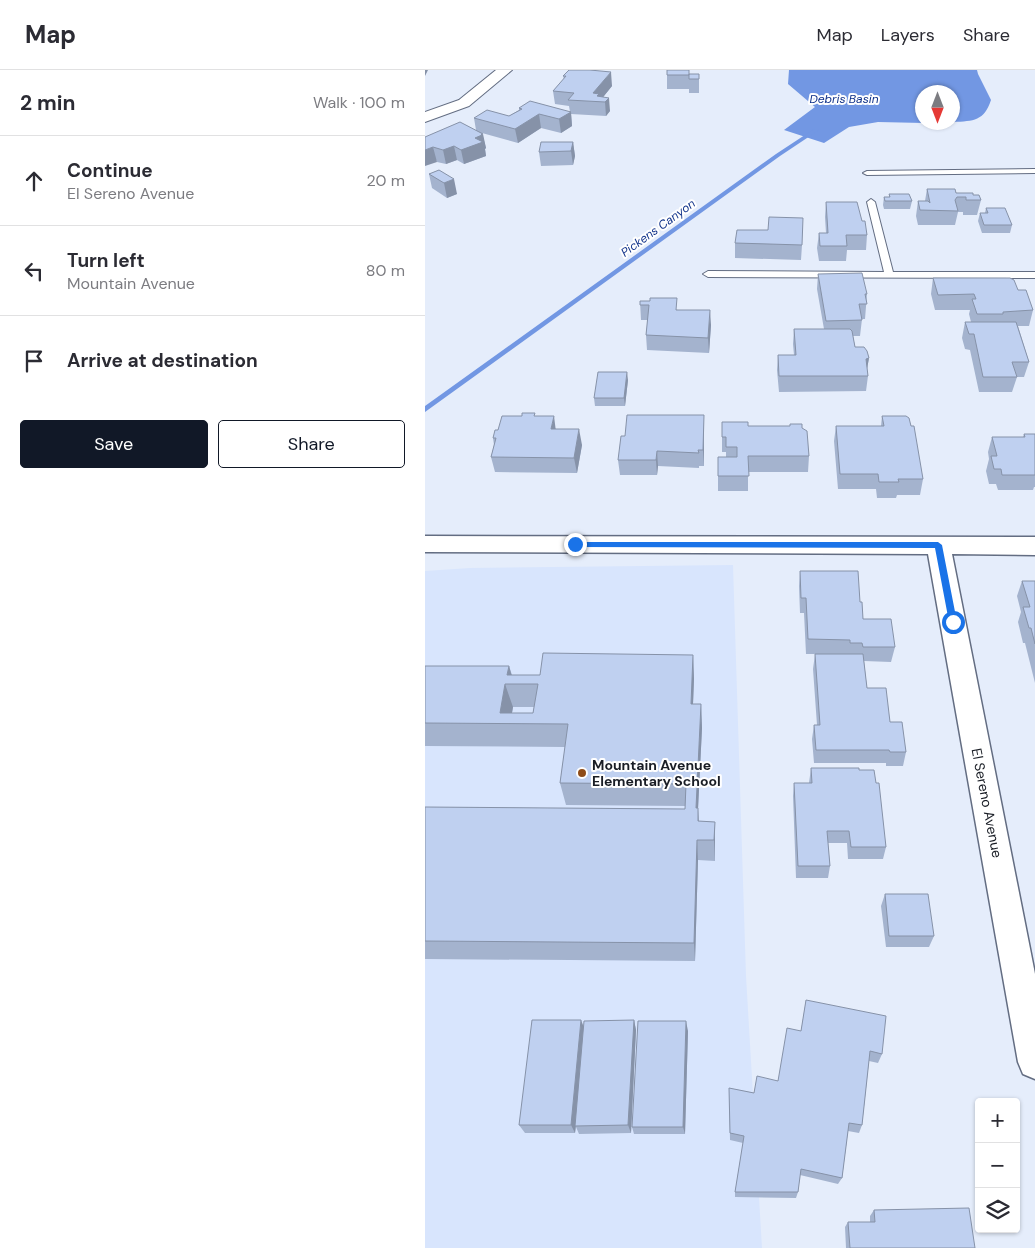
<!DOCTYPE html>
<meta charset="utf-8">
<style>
body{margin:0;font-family:"DM Sans",sans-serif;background:#f2f2f3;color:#2b2b33}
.controls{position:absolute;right:15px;bottom:15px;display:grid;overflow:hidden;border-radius:5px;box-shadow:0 1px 4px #0004}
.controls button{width:45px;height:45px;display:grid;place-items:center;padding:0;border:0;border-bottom:1px solid #e1e1e2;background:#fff;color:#2b2b33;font:25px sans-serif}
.compass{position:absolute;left:490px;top:15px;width:45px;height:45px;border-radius:50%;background:#fff;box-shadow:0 1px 4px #0004;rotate:180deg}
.stop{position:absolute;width:15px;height:15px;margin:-11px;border:4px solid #1a73e8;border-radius:50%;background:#fff}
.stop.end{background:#1a73e8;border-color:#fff;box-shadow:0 1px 5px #0008}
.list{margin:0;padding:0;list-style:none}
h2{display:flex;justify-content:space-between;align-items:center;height:65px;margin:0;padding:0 20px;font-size:21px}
h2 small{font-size:16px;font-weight:400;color:#7c7c81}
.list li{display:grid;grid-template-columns:32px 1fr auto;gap:15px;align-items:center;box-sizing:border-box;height:90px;padding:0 20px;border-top:1px solid #e1e1e2}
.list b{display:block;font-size:19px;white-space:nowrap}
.list p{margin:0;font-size:16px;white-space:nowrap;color:#7c7c81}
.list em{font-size:16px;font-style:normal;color:#7c7c81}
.actions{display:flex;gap:10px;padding:15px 20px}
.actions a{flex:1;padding:11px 0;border:1px solid #111827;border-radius:5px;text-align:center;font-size:18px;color:#111827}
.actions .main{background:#111827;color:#fff}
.icon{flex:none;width:28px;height:28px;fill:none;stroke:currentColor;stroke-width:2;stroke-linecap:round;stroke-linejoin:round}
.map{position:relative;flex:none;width:610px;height:1178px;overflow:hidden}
header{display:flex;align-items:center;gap:30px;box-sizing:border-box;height:70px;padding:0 25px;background:#fff;border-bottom:1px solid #e1e1e2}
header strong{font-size:24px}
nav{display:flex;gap:28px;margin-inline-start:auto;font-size:18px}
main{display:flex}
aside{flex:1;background:#fff}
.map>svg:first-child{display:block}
.built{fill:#d8e5fd}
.water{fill:#7297e3}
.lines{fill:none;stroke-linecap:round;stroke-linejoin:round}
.stream{fill:#7297e3;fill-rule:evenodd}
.lane-casing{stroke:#636d82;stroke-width:2}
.street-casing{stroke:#636d82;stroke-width:3}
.secondary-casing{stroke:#636d82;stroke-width:2}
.lane{fill:#fff;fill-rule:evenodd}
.street{fill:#fff;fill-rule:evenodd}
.secondary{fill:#fff;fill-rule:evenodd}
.wall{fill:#a4b3ce;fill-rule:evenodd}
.shaded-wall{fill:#8692a8}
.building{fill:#bfd0f0;stroke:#8692a8;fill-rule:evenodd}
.route{fill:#1a73e8}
.poi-dot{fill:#8e4c19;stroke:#fff;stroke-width:2}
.labels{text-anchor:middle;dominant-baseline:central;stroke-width:4;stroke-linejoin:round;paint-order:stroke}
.far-water-label{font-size:12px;font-style:italic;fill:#10328a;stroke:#fff}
.poi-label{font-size:14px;font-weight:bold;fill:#191d25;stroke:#fff;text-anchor:start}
.street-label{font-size:14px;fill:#191d25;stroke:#fff}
</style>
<header>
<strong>Map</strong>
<nav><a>Map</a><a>Layers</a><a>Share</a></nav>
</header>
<main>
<aside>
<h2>2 min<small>Walk · 100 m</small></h2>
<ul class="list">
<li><svg class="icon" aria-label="ahead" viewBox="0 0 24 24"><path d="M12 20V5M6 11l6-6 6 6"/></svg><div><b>Continue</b><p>El Sereno Avenue</p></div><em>20 m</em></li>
<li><svg class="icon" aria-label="left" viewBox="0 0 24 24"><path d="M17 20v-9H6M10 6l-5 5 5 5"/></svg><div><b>Turn left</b><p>Mountain Avenue</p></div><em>80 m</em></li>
<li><svg class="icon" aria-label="arrive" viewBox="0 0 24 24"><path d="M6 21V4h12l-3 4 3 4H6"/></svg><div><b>Arrive at destination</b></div></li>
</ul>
<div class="actions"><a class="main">Save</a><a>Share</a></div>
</aside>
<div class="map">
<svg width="610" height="1178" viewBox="0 0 610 1178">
<rect width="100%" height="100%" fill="#e5edfb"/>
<!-- built -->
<path class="built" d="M308,495l13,411 16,272h-337v-677l45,-3z"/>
<!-- water -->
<path class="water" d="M364,0h188l1,4 13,26c-7,21 -17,21 -38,22v-30h-30l1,31 -46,-1 -29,5 -25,16 -40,-13 31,-23 -27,-23z"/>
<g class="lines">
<!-- stream -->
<path class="stream" d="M389,59l5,1 -39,26 -355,256v-6l351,-252z"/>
<!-- lane casing -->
<g class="lane-casing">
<path id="lane" d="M610,99v4l-168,2 -4,-2 4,-2z
M446,129l4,3 18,70h142v6l-327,-1 -5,-3 5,-3 176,1 -17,-70z"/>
</g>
<!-- street casing -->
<g class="street-casing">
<path id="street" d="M0,466l610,1v18l-83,-1 83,420v105l-12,-5 -5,-12 -90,-508 -503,-2z"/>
</g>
<!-- secondary casing -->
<g class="secondary-casing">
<path id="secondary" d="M71,0h16l-43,36 -44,16v-10l34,-12z"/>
</g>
<!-- lane -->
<use href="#lane" class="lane"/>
<!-- street -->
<use href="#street" class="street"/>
<!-- secondary -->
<use href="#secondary" class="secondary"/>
</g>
<!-- wall -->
<path class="wall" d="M143,0h27l17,16 -9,11 7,14 -4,5 -35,-2 1,12 -11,7 -20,-5 -23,15 -36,-10 4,15 -1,1 1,7 -22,8 -7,-4 -11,4 -9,-2 -12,-25 51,-7 -2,-12 35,-2 10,-6v-2l51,4 -1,-6 -14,-2 -2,-13 11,-12 -1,-3 5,-4z
M264,0v7l10,-3v19h-10v-8v4h-22v-14z
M148,72l2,14 -2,9 -32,1 -2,-14z
M14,100l18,24 -10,4 -15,-10 -3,-14z
M502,119l46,6 8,5 -4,15h-14v-3h-5l-3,13h-37l-2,-9 2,-15h7z
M464,124l23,7 -2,8h-26l-1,-4 1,-8h5z
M401,132l36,19 5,14 -1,15h-19l-1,11h-27l-2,-13 2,-15h7l-1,-16z
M561,138l26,17 -2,8h-28l-4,-12 2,-8h5z
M343,160l34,15 -1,15 -66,-2v-15z
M393,204l49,20 -2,25h-3l-2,17h-7l2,11 14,11 -2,11 1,7 -2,15 -87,1 -2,-22 1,-15h16l-1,-11 1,-15h30l-7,-40z
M508,208l85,12 15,20 -4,16h-11l11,36 -5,15h-7l-5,15h-33l-9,-42 -5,-1 -3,-11 3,-16h6l-2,-8 1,-4h-35l-4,-16z
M215,231l38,9 33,15 -2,28 -62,-3 -1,-15 2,-15h-7z
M203,310l-3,26h-30l-1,-8z
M110,346l47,29 -5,28 -82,-1 -4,-15 3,-12 -1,-7 5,-8z
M457,346l41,63 -3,16h-23l-1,3h-19l-1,-9h-38l-4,-48 2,-15h45z
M297,352l26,4 54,2 7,28 -1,16h-60v19h-30v-15l8,-19v-5h-4z
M279,360v36h-5v2l-41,-2 -1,9h-37l-2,-15z
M599,364h11v53h-1l-1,3h-35l-2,-6h-7l-3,-13 3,-12 -1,-7 4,-15h31z
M375,501l60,31 3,17 32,28 -4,15 -27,-1 3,27 23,34 16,30 -3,14h-17v-3h-72l-2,-24 2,-14h3l-4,-56 2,-15h22h-31l-2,-41h-4l-1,-27z
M597,511h13v102l-10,-40h-2l-5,-21 3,-10 -4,-16z
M268,585l1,24 -1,25h8l1,24 -4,81 1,12 16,1v39l-17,-1 -3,101 -270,-2v-152l260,2v-3l-119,-1 -6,-22 5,-36 -140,-1v-80h84l3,9h28zM88,637h21l-1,6h-21z
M386,698l48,2 17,13 10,64 -3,12h-35l-1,-16h-19l2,23 -2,12h-32l-3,-82 1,-13h15z
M460,824l49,42 -5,11h-43l-5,-41z
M381,930l76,54 -4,9 -9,-2 -7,64 -3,8 -11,-2 -6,47 -4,6 -38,-9 -2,17 -2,6 -61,-1v-5l8,-49 -13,-3 -1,-52 25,5 24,-12 23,-50z
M209,950l2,10 -5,103 -52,1 -3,-7 -1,6h-50l-6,-8 65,-97z
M263,961l-3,103h-51l-2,-7z
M449,1140l101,38h-129l-1,-21 3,-5h22v-6z"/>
<!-- shaded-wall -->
<path class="shaded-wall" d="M0,0h3l-3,6z
M186,2l1,14 -12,15 -7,-8z
M184,28l1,13 -4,5 -1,-14z
M146,42l1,14 -11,7 -2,-14z
M114,44l2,14 -23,15 -3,-14z
M58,64l3,14 -1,1 1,7 -22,8 -3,-14 14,-12z
M148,72l2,14 -2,9 -2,-14z
M29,76l3,14 -11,4 -3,-14z
M8,77l4,15 -12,4v-16z
M29,109l3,15 -10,4 -3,-15z
M285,240l1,15 -2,28 -1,-15z
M444,288l-3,16v-15z
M202,302l1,8 -3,26 -1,-8z
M279,345v51l-1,-16z
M129,346l2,16 -5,-3z
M154,359l3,16 -5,28 -3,-15z
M232,381l1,15 -1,9 -1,-15z
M268,585l1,24 -2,49 -1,-24z
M84,596l5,18 -7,-9z
M80,614l8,23 -3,17 -10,-11z
M276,634l1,24 -4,81 1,33 -1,-21 -2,-13z
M290,752v39l-1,-21z
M272,770l1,20 -3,101 -1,-18z
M156,950l4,10 -10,103 -4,-8z
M209,950l2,10 -5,103 -3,-8z
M261,951l2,10 -3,103 -2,-7z"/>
<!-- building -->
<path class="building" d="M144,0h21l21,2 -18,21 6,1 -2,2 12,2 -4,4 -37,-2 6,-7 -21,-2 13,-15h-3z
M242,0h22v5h-22z
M264,4h10v5h-10z
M105,31l41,11 -12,7 -20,-5 -24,15 -41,-11 13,-8 22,6 13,-7 -3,-1z
M35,52l23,12h-2l1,1 -7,3 8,4 -22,8 -7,-4 -11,4 -10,-3 -8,3v-13z
M116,72h32l-2,9 -32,1z
M14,100l15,9 -10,4 -15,-9z
M502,119h28l1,4h17v2h6l2,5h-15v-3h-9l-2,3 3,11 -38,-1 -2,-9h10l2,2z
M464,124h20l3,7h-27l-1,-4h6z
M401,132h31l5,19h3l2,14h-21l1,11h-27l-1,-13h9z
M561,138h19l7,17h-28l-4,-12h8z
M344,147l34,1 -1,27 -67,-2 2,-13h31z
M437,203l5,21h-2l2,10h-8l3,16 -36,1 -8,-47z
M508,208h77l4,2 4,10h8l7,20 -30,2v2h-26l-5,-15h4l-2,-5 -36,1z
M225,228h27l-1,12h34l-2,28 -62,-3 3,-30h-9v-4h10z
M540,252h51l13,40h-17l5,15h-34l-9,-43h-5z
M369,259h56l2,2 3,16h9l3,4 2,7 -3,1 2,17h-89l-1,-21h18z
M173,302h29l-3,26h-30z
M97,343h13l-1,3h20l-3,13h28l-5,29 -83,-1 5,-19h-3l2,-8h3l4,-14h20z
M202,345h77l-1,35h-5l1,3 -42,-2 -1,9h-38l3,-24h4z
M457,346h24l3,2 2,8h3l9,53h-25l1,3h-20l-1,-8h-38l-4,-48h48z
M297,352h26v4h42v-2h12v4l5,3 2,25h-61l1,20h-31v-19h19v-10h-11v-10h-4z
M599,364h11v41h-33l-1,-6h-7l-3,-13h6l-5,-19h33z
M375,501h58l2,31h2l1,17h28l4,28h-32l-1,-4h-12v-3l-42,-1 -2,-41h-5z
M597,511h13v63l-4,-16h-2l-6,-21h7z
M118,583l150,2 -2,49h10l-5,104h2v13l17,1 -1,18h-17l-3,103 -269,-2v-134l260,2 1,-25 -126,-1 8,-59 -143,-1v-57h84l-2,9h33zM80,614h33l-5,29h-33z
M390,584h48l4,34h19l4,34h12l4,30h-16l-1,-2h-73l-2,-25h6z
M386,698h48v2h15l2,13h3l7,64h-35l-2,-16h-22l3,35h-32l-4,-83h18z
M460,824h43l6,42h-45z
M381,930l80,16 -4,38 -12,-3 -8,74 -13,-2 -7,55 -41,-9 -3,23h-63l9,-56 -14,-3 -1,-45 25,5 3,-17 21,5 9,-53 14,3z
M107,950h49l-10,105h-52z
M209,950l-6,105 -53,1 9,-105z
M213,951h48l-3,106h-51z
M544,1138l6,40h-125l-2,-26h27l-1,-12z"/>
<!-- route -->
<path class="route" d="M150,472h363l4,3 15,77 -4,3 -4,-3 -14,-74 -360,-1 -4,-3z"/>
<!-- markers -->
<circle class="poi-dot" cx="157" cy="703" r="5"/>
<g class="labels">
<!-- far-water labels -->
<g class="far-water-label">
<text x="419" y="29">Debris Basin</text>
<text transform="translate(233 158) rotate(-36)">Pickens Canyon</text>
</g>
<!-- poi labels -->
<g class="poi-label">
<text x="167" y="695">Mountain Avenue<tspan x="167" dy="16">Elementary School</tspan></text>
</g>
<!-- street labels -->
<g class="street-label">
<text transform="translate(562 733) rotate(79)">El Sereno Avenue</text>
</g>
</g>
</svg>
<div class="controls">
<button>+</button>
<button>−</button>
<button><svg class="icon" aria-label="layers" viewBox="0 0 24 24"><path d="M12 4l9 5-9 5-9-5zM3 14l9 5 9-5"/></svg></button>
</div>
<svg class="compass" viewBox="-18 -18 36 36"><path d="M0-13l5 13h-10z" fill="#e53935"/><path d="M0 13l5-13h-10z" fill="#7c7c81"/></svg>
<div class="stop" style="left:528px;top:552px"></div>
<div class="stop end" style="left:150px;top:474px"></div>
</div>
</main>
